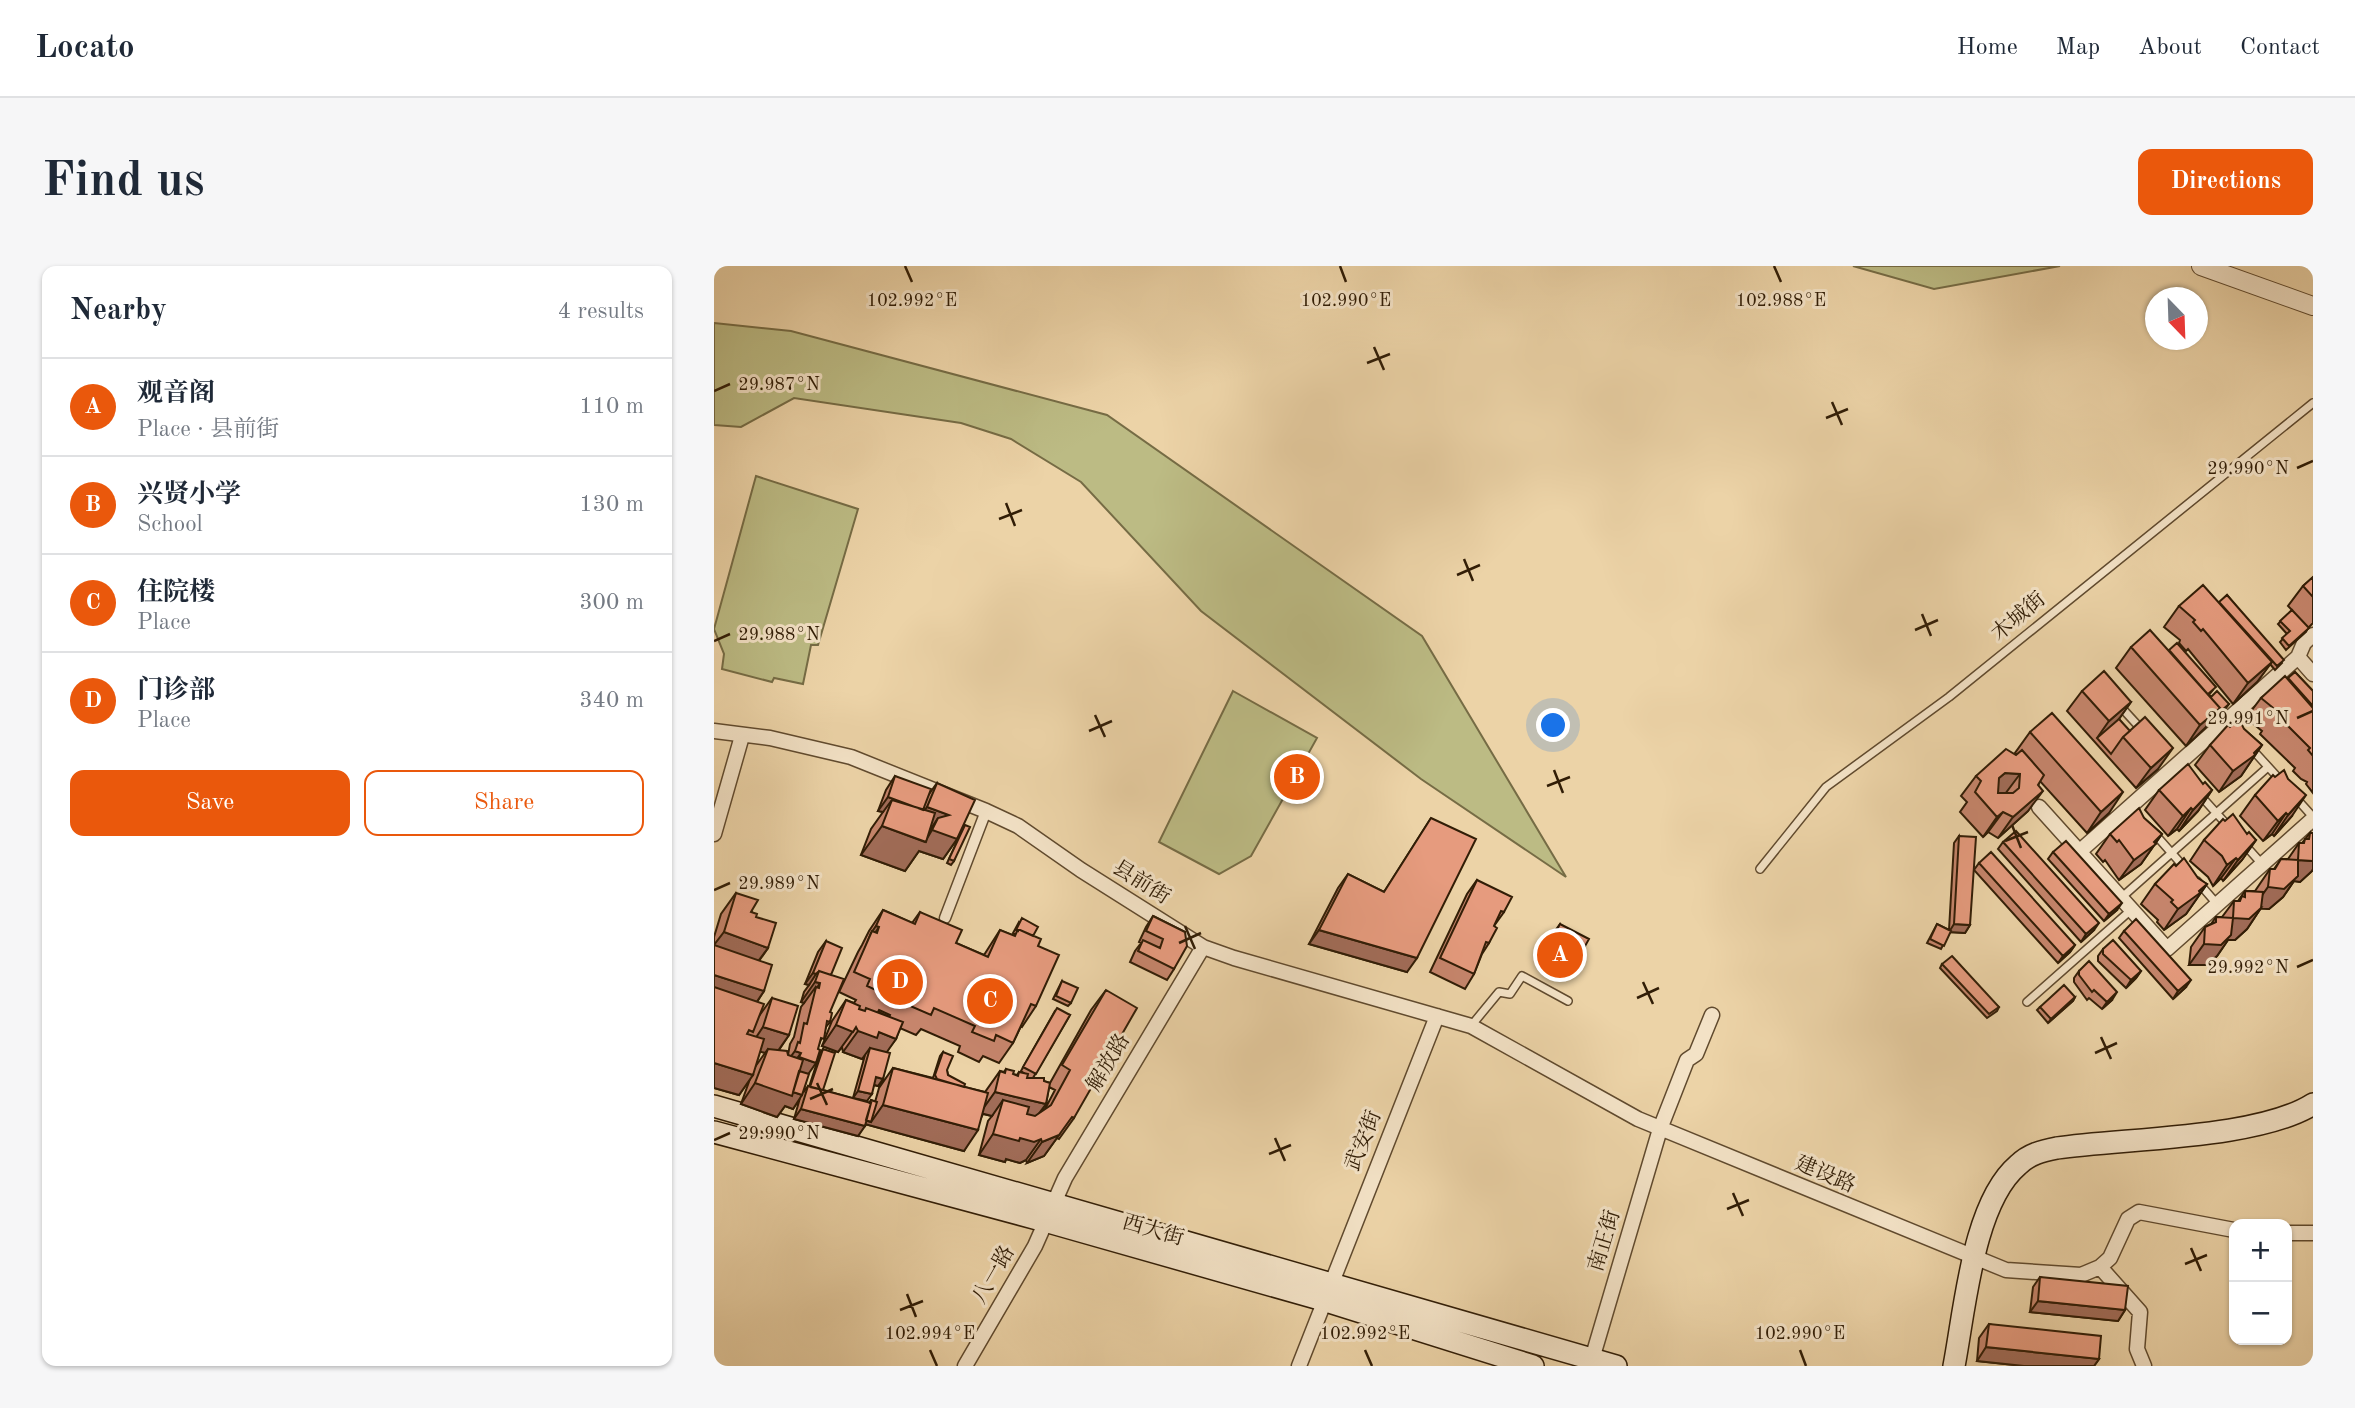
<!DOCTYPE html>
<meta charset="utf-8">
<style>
body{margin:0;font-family:"Old Standard TT","Noto Serif SC",serif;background:#f6f6f7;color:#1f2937}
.controls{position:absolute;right:21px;bottom:21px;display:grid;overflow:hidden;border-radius:14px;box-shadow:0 2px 5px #0004}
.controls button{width:63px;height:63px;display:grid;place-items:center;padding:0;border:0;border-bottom:2px solid #e0e1e3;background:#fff;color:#1f2937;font:35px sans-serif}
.compass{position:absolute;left:1431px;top:21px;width:63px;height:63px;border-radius:50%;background:#fff;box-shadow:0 2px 5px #0004;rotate:157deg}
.you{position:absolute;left:840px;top:460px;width:24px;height:24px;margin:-18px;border:5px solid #fff;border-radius:50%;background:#1a73e8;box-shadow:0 0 0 10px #1a73e833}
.badge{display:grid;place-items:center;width:46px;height:46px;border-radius:50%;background:#ea580c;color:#fff;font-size:23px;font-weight:700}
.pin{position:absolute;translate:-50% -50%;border:4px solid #fff;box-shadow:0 2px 7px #0006}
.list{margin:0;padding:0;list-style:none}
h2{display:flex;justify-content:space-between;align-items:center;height:91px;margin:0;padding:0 28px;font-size:30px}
h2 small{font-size:23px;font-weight:400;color:#747a83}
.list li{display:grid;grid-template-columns:46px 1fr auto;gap:21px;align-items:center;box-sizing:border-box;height:98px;padding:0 28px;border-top:2px solid #e0e1e3}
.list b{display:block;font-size:26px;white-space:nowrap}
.list p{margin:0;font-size:23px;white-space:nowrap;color:#747a83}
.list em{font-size:23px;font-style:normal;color:#747a83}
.actions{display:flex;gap:14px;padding:21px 28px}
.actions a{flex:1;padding:16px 0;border:2px solid #ea580c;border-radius:14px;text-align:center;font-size:24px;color:#ea580c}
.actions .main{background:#ea580c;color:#fff}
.map{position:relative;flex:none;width:1599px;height:1100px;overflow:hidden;border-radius:14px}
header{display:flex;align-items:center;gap:42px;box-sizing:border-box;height:98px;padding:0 35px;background:#fff;border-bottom:2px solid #e0e1e3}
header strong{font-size:33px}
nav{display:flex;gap:38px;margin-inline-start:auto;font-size:24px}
.intro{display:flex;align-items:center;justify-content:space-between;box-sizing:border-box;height:168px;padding:0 42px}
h1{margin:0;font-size:49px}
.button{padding:18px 32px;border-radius:14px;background:#ea580c;color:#fff;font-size:24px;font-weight:700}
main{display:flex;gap:42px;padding:0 42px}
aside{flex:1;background:#fff;border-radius:14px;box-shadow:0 2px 5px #0004}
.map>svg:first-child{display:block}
.green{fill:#bcbb84;stroke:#766c45;stroke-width:2}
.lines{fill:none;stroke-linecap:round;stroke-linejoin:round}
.service-casing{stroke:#604a2e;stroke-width:10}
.pedestrian-casing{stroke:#604a2e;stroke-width:13}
.minor-casing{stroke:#604a2e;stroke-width:17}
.tertiary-casing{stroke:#604a2e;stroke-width:20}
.secondary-casing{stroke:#311d06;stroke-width:24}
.service{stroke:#f3e2c6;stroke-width:7}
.pedestrian{stroke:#f3e2c6;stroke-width:10}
.minor{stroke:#f3e2c6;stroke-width:14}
.tertiary{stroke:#f3e2c6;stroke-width:18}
.secondary{stroke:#f3e2c6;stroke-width:21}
.wall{fill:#c6856c;stroke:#311d06;stroke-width:2;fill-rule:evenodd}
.shaded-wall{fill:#a16c58;stroke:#311d06;stroke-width:2}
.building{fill:#e69b7e;stroke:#311d06;stroke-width:2;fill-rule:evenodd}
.ticks{fill:none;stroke:#311d06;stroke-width:2.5}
.labels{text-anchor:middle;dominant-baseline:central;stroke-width:6;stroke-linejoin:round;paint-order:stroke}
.street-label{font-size:21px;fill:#311d06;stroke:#f3e2c6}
.ticks-label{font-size:18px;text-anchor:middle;fill:#311d06;stroke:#f3e2c6;stroke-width:6;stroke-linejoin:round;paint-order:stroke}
</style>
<header>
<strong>Locato</strong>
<nav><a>Home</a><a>Map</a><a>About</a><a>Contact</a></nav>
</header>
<div class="intro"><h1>Find us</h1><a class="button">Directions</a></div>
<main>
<aside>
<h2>Nearby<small>4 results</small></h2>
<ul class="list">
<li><span class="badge">A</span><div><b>观音阁</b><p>Place · 县前街</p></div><em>110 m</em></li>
<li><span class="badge">B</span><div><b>兴贤小学</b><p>School</p></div><em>130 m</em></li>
<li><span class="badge">C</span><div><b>住院楼</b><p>Place</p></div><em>300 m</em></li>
<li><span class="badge">D</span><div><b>门诊部</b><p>Place</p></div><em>340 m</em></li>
</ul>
<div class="actions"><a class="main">Save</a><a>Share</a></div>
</aside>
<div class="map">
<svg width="1599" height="1100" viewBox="0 0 1599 1100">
<rect width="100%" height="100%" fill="#ecd3a7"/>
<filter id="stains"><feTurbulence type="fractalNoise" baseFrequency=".00286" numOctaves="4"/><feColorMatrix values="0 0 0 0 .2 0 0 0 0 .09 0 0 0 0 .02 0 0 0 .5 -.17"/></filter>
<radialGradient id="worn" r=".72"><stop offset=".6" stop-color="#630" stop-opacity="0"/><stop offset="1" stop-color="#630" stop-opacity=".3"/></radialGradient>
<!-- green -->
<path class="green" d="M1139,0h207l-126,23z
M0,57l77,8 316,84 315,221 144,241 -145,-98 -220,-168 -120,-129 -70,-43 -50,-16 -167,-25 -53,29 -27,-2z
M42,210l102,33 -40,136h-7l-8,39 -29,-6 -2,4 -50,-13 2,-15 -10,-25z
M519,425l84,47 -66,118 -32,18 -60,-32z"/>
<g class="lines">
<!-- service casing -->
<g class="service-casing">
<path id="service" d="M1406,440l22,24
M1536,481l32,35
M1485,528l30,33
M1581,531l18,20
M1439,566l31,35
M1530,578l18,20
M1046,603l66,-82 123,-90 364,-294
M1483,615l20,23
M1407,632l147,-131
M1313,736l104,-92
M757,760l28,-34 11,2 12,-18 46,25"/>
</g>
<!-- pedestrian casing -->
<g class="pedestrian-casing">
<path id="pedestrian" d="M231,652l41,-107"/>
</g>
<!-- minor casing -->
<g class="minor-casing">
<path id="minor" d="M1599,369l-9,8 -6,14 15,17
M0,465l56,7 81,19 135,54 32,15 63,44 122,77 31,11 237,68 167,93 368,151 75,5 19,-8 10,-9 18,-39 11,-7 95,18
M1325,541l128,142 146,-130
M0,568l28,-98
M1365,586l219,-195
M1573,967h26
M1386,1001l40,45 -3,37 7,17
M879,1099l-1,-6 68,-230 27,-69 9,-6 16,-39
M251,1100l70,-120 30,-68 138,-231
M585,1100l138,-350"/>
</g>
<!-- tertiary casing -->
<g class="tertiary-casing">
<path id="tertiary" d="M1487,0l112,40"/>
</g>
<!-- secondary casing -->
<g class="secondary-casing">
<path id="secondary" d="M0,840l902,260
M0,866l331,89 278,79 210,66
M1240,1100c11,-57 19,-163 64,-201 11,-11 24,-14 39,-17 68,-10 201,-9 256,-44"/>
</g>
<!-- service -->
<use href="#service" class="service"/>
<!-- pedestrian -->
<use href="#pedestrian" class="pedestrian"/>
<!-- minor -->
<use href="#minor" class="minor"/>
<!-- tertiary -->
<use href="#tertiary" class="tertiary"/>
<!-- secondary -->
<use href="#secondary" class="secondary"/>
</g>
<!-- wall -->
<path class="wall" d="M1599,311v46l-5,5 -2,4 -20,18 -6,-8 7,-8 -9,-10 14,-14 -4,-4 15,-20z
M1513,329l55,68 -7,7 -5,-6 -13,18 -24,22 -45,-55 -2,2 -7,-8 1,-3 -16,-13 15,-21 40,-3z
M1417,381l37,4 45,39 -4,5 2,2 18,7 -3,4 -16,14 -5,6 -19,18 -70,-78z
M1581,406l18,19v102l-7,-9 1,-2 -6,-3 -8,-8 2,-3 -35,-34 2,-3 -16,-13 15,-20 26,-19z
M1368,425l49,11 -12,17 39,50 -22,19 -69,-77z
M1516,461l14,2 18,16 -21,31 -22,16 -24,-27 15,-20z
M1316,466l79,81 -22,20 -47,-52 -12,30 -30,27 -10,-6 -5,5 -23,-25 7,-10 -6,-6 15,-20 40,-21 1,-1 -2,-1z
M181,510l32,21 10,-14 20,56 -14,20 -24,-8 -14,20 -44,-16 10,-26 12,-17 -5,-1 8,-21z
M1489,518l9,6 -14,21 -19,20 -2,-2 -9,7 -23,-26 14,-20z
M1541,529l37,21 -18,20 -2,-2 -9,7 -23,-25z
M717,552l-24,154 -98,-28 29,-56 10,-14 36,18z
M1430,552l18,16 -21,30 -22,16 -14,-20 -2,2 -7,-8 14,-20z
M1511,555l31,19 -14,20 -19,21 -2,-3 -8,8 -5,-9 -18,-16 14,-21z
M251,559l-11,36 -3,4 -4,-2z
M1596,567l2,38 -12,11 -6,-1 -11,16 -14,12 -8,-1 -14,21 -12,11h-7l-11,16 -11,9h-17l2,-18 14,-20 6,-3 5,-7h6l12,-16h4l7,-10h10l15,-22h4l7,-10h7l11,-16h3z
M1245,570l11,89 -5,8 -15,-1 -9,17 -14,-6 10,-19 12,6 5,-87z
M1289,576l91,88 -13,12 -83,-93z
M1339,586l64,58 -13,11 -56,-62z
M1265,597l96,82 -5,7 -12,11 -84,-93z
M1462,600l31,18 -21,30 -22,16 -7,-8 1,-2 -17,-16 14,-20z
M763,614l27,32 -10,14 -5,17 -7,11 -8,20 -9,15 -35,-17 37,-78z
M22,627l20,24 12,31 -9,13 5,30 -7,11 2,14 13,-18 17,37 -10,15 9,5 2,-11 4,-7 7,-30 3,-4 -3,-1 3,-10 5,-7 -4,-1 13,-32 8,-11 5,34 -1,47 -4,5 -8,20 -10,27 -5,19 5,-7 1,1 11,-34 3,-4v41l46,13 2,-3 4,2 4,-14 14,-20 40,10 7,-22 3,-4 5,23 16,12 21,5 15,-21 4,1 2,-3 7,5 4,1 2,-3 6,2 -4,-3 34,-60 15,4 -37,63 17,5 41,-73 15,-20 -32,128 -15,21 -2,-1 -13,18 -17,7 -1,-3 -6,3 -14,-4 -1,3 -26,-7 9,-34 4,-5 -9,-2 -19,37 -99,-27 -7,12 -64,-17 6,-21 -7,11 -8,-3 -8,11 -36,-13 9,-25 -11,16 -25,-7v-151l7,-23zM46,785l5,2 -10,14zM335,821l6,3 -10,19 -7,5 8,-10z
M169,644l29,13 8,-11 36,31 28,12 16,-25 14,6 1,-2 -2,-1 6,-11 14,14 5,10 -2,60 -14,21 -1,-1 -8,17 -14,20 -16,-7 -4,6 -21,-10 2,-6 -39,-17 -5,6 -16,-7 -4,11 -10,13 -3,27 -5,7 -4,-1 -7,16 -14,-3 12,-43 -3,4 -19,-7 -1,-5 -4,5 -16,-6 10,-25 14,-21 8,3 2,-3 -17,-8 19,-40 4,-7 7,-14zM165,744l11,5 -1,2 -11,-5z
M439,650l32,16 -11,37 -7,11 -37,-18 5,-11 6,-8 -2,-1 7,-15z
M846,658l15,40 -7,11 -29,-15 13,-25z
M1410,665l62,56 -13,12 -54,-61z
M1389,683l38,22 -5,7 -10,10 -28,-27v-5z
M1228,698l57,43 -2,4 -10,7 -47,-50z
M1365,705l33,29 -10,9 -13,-11 -2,2 -13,-18v-4z
M348,715l9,22 -3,3 -15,-7z
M1361,731l-2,4 -25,22 -11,-13 3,-3z
M1326,1011l85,33 -7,11 -88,-9 3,-25z
M1275,1058l110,35 -5,7h-70l-47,-5 2,-23z"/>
<!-- shaded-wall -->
<path class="shaded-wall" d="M1558,396l-15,20 -24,22 15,-21z
M1417,436l-15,21 -19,15 12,-17z
M1506,442l-15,20 -19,18 14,-21z
M1548,479l-21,31 -22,16 14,-21z
M1459,482l-15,21 -22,19 15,-20z
M1291,507l15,1 -15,20 -15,-1 9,-15z
M1498,524l-14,21 -19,20 14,-21z
M1329,525l-15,20 -30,27 15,-21z
M1409,526l-14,21 -22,20 14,-21z
M1592,529l-14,21 -18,20 14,-21z
M174,531l35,13 -31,-10 -9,12 -5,-1z
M213,541l22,8 8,24 -14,20 -24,-8 -14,20 -44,-16 21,-29 43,16 7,-12 6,-12 -10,15 -16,-5z
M1477,542l-14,21 -9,7 15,-20z
M1289,546l-15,20 -5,5 14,-20z
M1572,547l-14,21 -9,7 15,-20z
M1448,568l-21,30 -22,16 15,-20z
M1542,574l-14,20 -19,21 15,-21z
M1522,592l-15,20 -8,8 14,-21z
M1584,594l15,1v8l-1,2 -12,11 -6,-1 -11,16 -14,12 -16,-1 15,-21z
M1493,618l-21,30 -22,16 14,-21z
M1408,637l-5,7 -13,11 5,-7z
M1547,642l-14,21 -12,11h-7l-11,16 -11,9h-17l15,-21 29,-26z
M1385,657l-5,7 -13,12 5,-8z
M1240,658l16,1 -5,8 -16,-1z
M162,660l3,1 -14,21 6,-15z
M605,664l98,28 -10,14 -98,-28z
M10,666l44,16 -15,20 -39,-23z
M1361,679l-5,7 -12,11 5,-7z
M1427,705l-5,7 -10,10 5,-8z
M99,707l3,1 -7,11 -4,-1z
M0,709l50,16 -14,21 -36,-12z
M1477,714l-5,7 -13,12 5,-8z
M101,716l5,1 -5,8v-3l-11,15 -3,-1z
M1403,726l-5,8 -10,9 5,-7z
M1361,731l-2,4 -25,22 3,-4z
M122,759l20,2 -18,25 -16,-6z
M49,761l26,8 -14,20 -7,-6 -3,4 -16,-5z
M144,765l21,1 17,7 -14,20 -12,-11 -8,11 -19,-7z
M81,785l6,2 -15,20 -6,-2z
M85,791l17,6 -14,20 -17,-5z
M0,797l39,12 -14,20 -25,-7z
M162,811l7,2 -5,7 -7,-2z
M41,817l36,8 11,4 -9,14 -8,-3 -8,11 -36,-13z
M144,825l14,3 -5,7 -14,-3z
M281,826l51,12 -15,20 -28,-24 -11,16 -12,-3z
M169,839l95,25 -14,21 -103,-28 3,-3 7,2z
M87,843l64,17 -7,10 -64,-17z
M279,868l27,4 21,1 -15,21 -6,3 -14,-4 -1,3 -26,-7z
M345,869l-15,21 -17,7 15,-21z
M1324,1035l87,9 -7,11 -88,-9z
M1272,1081l113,12 -5,7h-70l-47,-5z"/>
<!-- building -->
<path class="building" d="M1599,311v20l-10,-11z
M1489,319l69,77 -24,21 -45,-54 -2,2 -8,-9 2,-2 -16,-14z
M1513,329l57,65 -7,6 -58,-64z
M1578,344l17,18 -20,18 -7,-8 8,-7 -10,-10z
M1436,364l70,78 -20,17 -69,-78z
M1463,377l39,44 -8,7 3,3 6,-6 12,13 -16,14 7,-10 -51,-58z
M1390,405l27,31 -22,19 -27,-30z
M1581,406l18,19v15l-25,-28z
M1571,410l28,32v48l-5,-6 2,-2 -35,-35 2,-2 -16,-13z
M1338,447l71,79 -22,20 -71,-80z
M1431,451l28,31 -22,20 -28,-31z
M1405,453l11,12 -7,6 -12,17 -14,-16z
M1525,453l5,10 18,16 -8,8 1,2 -22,16 -23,-26 18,-20 2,2z
M1292,483l10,6 6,-5 22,25 -6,10 5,6 -30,26 -10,-5 -6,5 -22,-25 6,-11 -5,-5zM1291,507l15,1 -1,14 -6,5h-15l1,-15z
M1474,498l15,20 2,-2 7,8 -19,20 -2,-2 -8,8 -24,-26z
M1570,504l4,9 18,16 -18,20 -2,-2 -8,8 -23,-26 18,-20 2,2z
M181,510l36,13 -8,21 -35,-13z
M223,517l38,17 -18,39 -25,-9 6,-12 11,-3 -22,-8z
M178,534l43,13 -9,29 -44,-16z
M1425,542l5,10 18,16 -8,8 2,2 -22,16 -15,-20 -2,2 -7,-8z
M1519,548l14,20 2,-2 7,8 -18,20 -2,-2 -9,7 -5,-9 -18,-16 19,-21 2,2z
M717,552l45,21 -59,119 -98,-28 29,-56 36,18z
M251,559l5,2 -16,34 -5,-2z
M1302,565l83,92 -13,11 -83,-92z
M1596,567h3v28l-15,-1v16l-14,13 -16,-2 2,-18h5l6,-10 17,1 1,-17h5l1,-4h4z
M1245,570l17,1 -6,88 -16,-1z
M1352,575l56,62 -13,11 -56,-62z
M1277,586l84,93 -12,11 -84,-93z
M1470,592l14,20 9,6 -8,7 1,2 -22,16 -7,-7 2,-2 -18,-16 19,-20 2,2z
M763,614l35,17 -8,15 -3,-1 -7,15 3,2 -8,15 -3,-1 -12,32 -34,-16z
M1531,625l18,1 -2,16 -12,11 -16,-1 -2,17 -10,10 -17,-1 1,-17 11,-5v-5l17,1 1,-17h6l2,-5 3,1z
M22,627l22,7 -7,12 6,2 -1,3 20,6 -8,25 -44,-16z
M169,644l32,14 5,-12 42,18 -6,13 32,14 12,-27 15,6 3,-7 23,10 -3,7 21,9 -23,51 -5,-2 -18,39 -17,-8 -2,6 -22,-9 3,-6 -41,-18 -3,7 -30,-13 4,-7 -13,-6 -3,7 -22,-10 3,-7 -16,-7 18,-41 5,2 2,-6 -3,-1z
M439,650l32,16 2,14 -13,23 -36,-18 5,-11 17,8 3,-9 -17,-8z
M308,652l16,9 -5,9 -15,-7v2l-2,-1z
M1422,653l55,61 -13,11 -54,-60z
M846,658l29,15 -14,25 -29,-15z
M1223,658l14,7 -7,15 -14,-7z
M1399,674l28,31 -10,9 -28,-26v-5z
M112,675l16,7 -11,27 -12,-4 -3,3 -3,-1z
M0,679l58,20 -8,26 -50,-16z
M1238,690l47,51 -10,7 -47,-50z
M1375,695l28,31 -10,10 -13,-12 -2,2 -13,-17v-4z
M105,705l25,8 -14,33 2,1 -2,9 -3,-1 -3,18 -3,-1 -3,11 2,1 -4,13 -17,-6 2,-4 -6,-2 3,-9 2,1 4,-20 3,1 9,-37 3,1 1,-5 -5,-1z
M348,715l16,7 -7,15 -15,-7z
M1350,719l11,12 -24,22 -11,-12z
M0,721l50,17 -11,28 -4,-2 -2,4 17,5 -11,36 -39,-12z
M392,724l31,18 -63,110 -2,-1 -13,18 -17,7 -1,-3 -7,3 -14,-4 -1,3 -26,-7 10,-34 26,7 -2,7 8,2 16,-11 19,-35 -8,-5z
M58,732l26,8 -9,29 -26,-8z
M132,734l14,6 -1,3 6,2 1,-3 37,14 -7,17 -17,-7 -2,6 -19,-7 -2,-4 -3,5 -17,-7z
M343,742l13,7 -34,59 -13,-7z
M156,782l20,5 -7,26 -7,-2 -4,17 -14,-3z
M54,783l19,2 1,4 15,5 -11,36 -37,-13z
M109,783l12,4 -12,37 -13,-3z
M229,786l10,4 -6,14 1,5 17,9 -1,3 -27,-8 -2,-4z
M179,802l95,25 -10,37 -95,-25z
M292,803l8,2 -1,3 5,2 1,-4 9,2 -1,4h17v3l6,2 -4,21 -51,-12 5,-21 5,2z
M85,805l10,3 -7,21 -9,-3z
M94,820l63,17 -6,23 -64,-17z
M157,834l6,2 -6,20 -5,-2 5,-17h-1z
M1326,1011l88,9 -3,24 -87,-9z
M1275,1058l112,12 -2,23 -113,-12z"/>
<!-- ticks -->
<path class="ticks" d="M191,0l7,16M626,0l6,16M1060,0l7,16M660,81l10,23M653,97l23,-9M0,125l16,-7M1118,136l10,23M1112,152l22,-9M1583,202l16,-7M292,237l9,23M285,253l23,-9M750,293l9,22M743,309l23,-10M1208,348l9,22M1201,364l23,-10M0,375l16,-7M381,449l10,22M1583,452l16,-7M375,465l23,-10M840,504l9,23M833,520l23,-9M1298,559l9,23M1291,575l23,-9M0,624l16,-7M471,660l10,23M465,677l22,-10M1583,701l16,-7M929,716l10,22M923,732l22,-10M1387,771l10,22M1381,787l22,-10M103,817l10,22M96,833l23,-10M561,872l10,23M0,874l16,-7M555,888l22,-9M1019,927l10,23M1013,943l22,-9M1477,982l10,23M1471,998l22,-9M193,1028l9,23M186,1044l23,-9M216,1084l7,16M651,1084l7,16M1086,1084l6,16"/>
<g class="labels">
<!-- street labels -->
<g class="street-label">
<text transform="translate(1305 351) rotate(-40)">木城街</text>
<text transform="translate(427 617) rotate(32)">县前街</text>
<text transform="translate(395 797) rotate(-59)">解放路</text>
<text transform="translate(650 875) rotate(-68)">武安街</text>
<text transform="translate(1111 909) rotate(23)">建设路</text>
<text transform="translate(439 965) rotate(16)">西大街</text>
<text transform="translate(891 975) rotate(-73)">南正街</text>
<text transform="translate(280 1009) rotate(-60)">八一路</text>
</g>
</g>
<g class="ticks-label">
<text x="198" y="40">102.992°E</text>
<text x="632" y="40">102.990°E</text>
<text x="1067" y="40">102.988°E</text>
<text x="65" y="124">29.987°N</text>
<text x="1534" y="208">29.990°N</text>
<text x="65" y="374">29.988°N</text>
<text x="1534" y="458">29.991°N</text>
<text x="65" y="623">29.989°N</text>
<text x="1534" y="707">29.992°N</text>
<text x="65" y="873">29.990°N</text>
<text x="216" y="1073">102.994°E</text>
<text x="651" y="1073">102.992°E</text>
<text x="1086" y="1073">102.990°E</text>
</g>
<rect width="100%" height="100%" filter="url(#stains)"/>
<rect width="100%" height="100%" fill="url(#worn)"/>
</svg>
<div class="controls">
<button>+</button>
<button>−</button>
</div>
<svg class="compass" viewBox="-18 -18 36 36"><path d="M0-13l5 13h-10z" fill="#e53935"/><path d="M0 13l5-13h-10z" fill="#747a83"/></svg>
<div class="you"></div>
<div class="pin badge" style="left:846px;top:689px">A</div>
<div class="pin badge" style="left:583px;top:511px">B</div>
<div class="pin badge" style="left:276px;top:735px">C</div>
<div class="pin badge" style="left:186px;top:716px">D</div>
</div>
</main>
